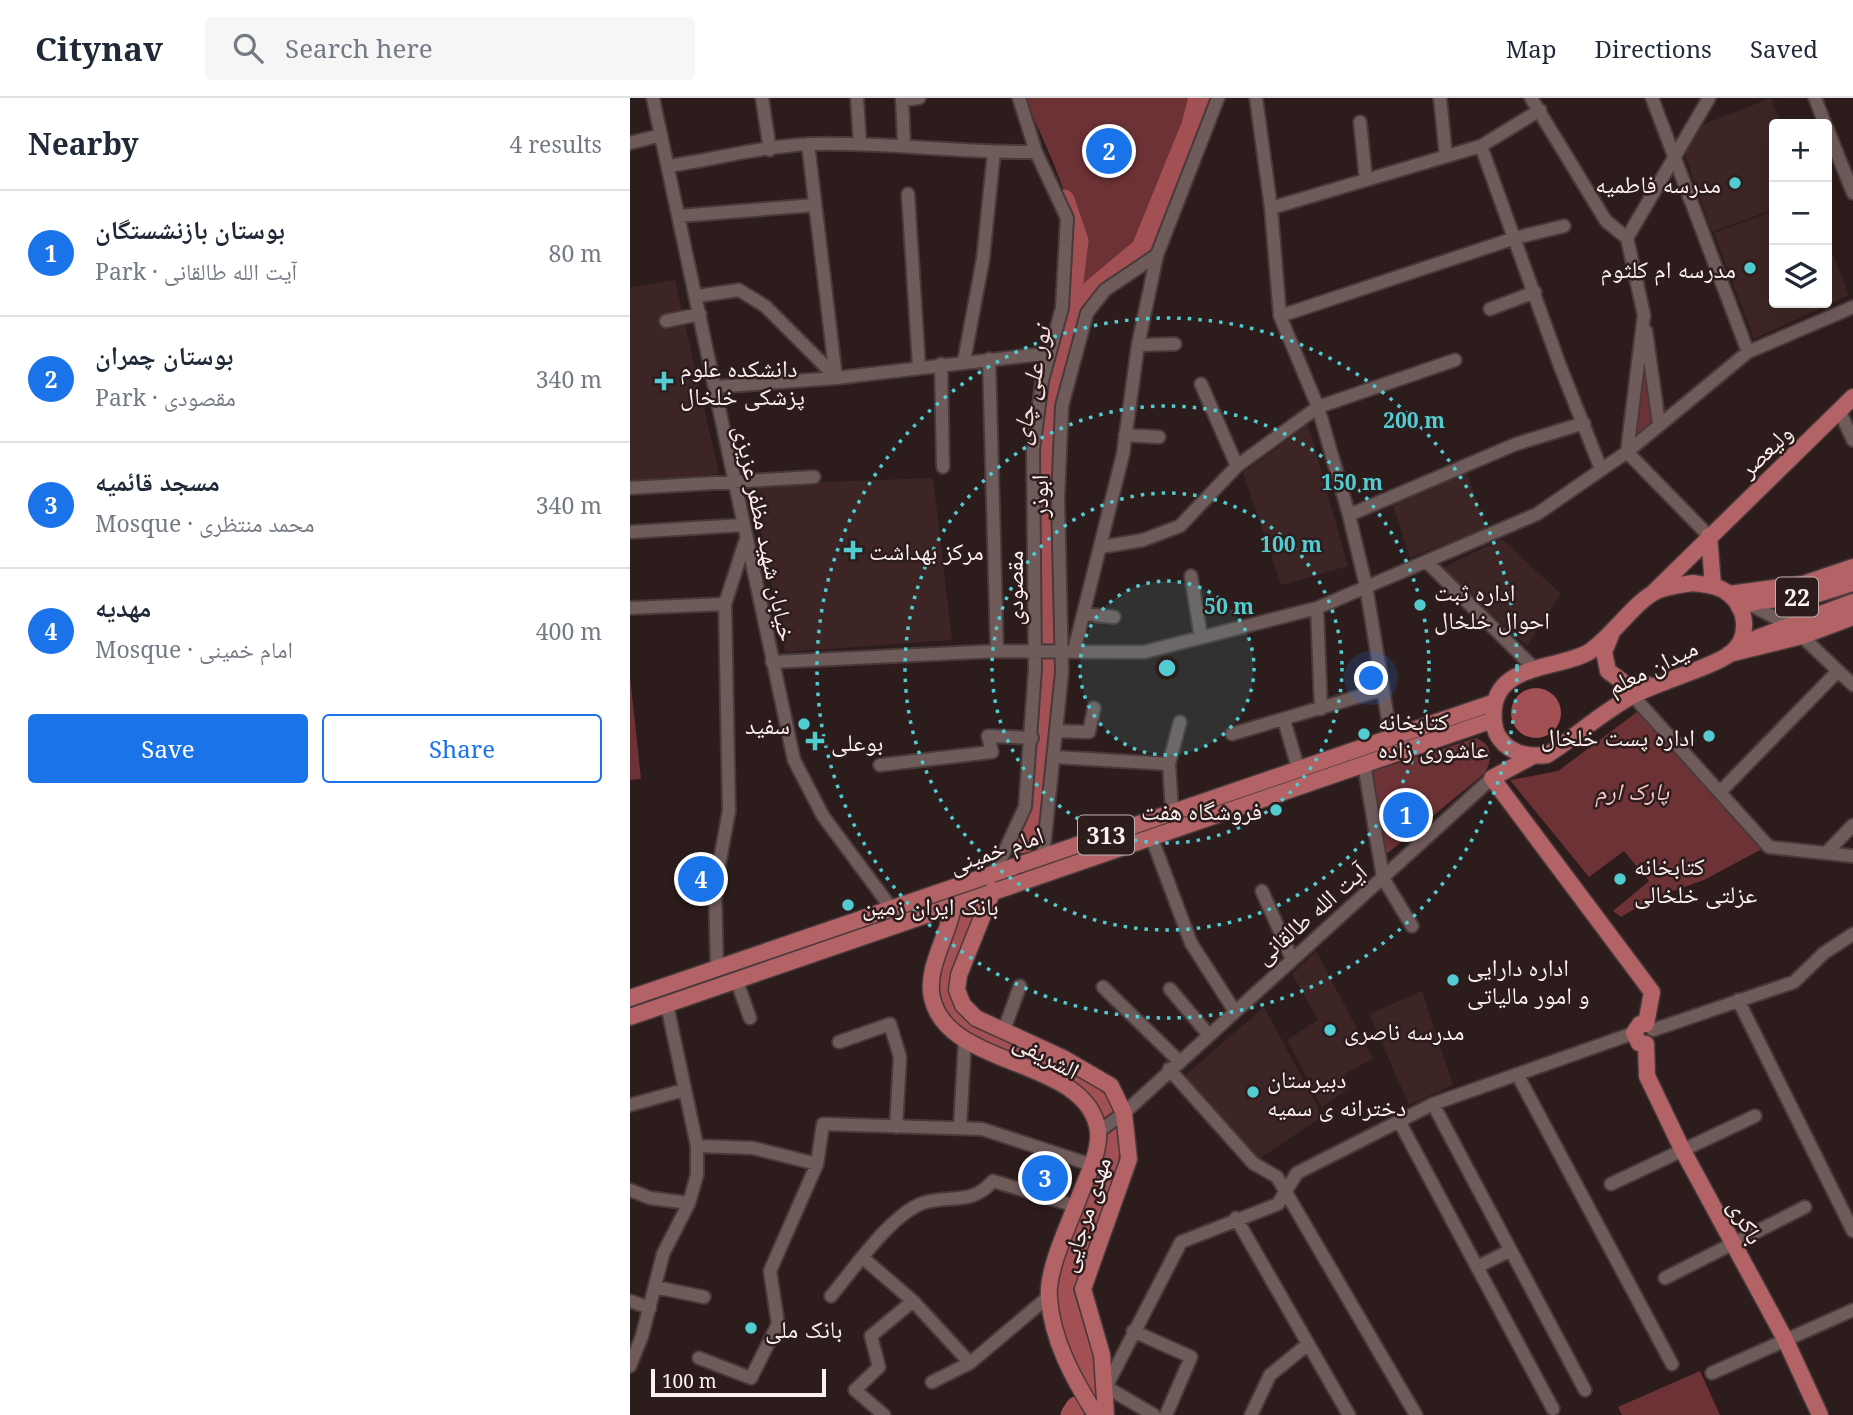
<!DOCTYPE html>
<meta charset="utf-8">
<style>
body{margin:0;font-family:"Noto Serif","Noto Naskh Arabic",serif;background:#f6f6f7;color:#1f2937}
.controls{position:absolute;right:21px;top:21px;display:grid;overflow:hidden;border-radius:7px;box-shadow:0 7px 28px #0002}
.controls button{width:63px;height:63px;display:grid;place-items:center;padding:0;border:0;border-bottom:2px solid #e0e1e3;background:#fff;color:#1f2937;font:35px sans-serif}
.scale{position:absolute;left:21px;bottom:18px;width:175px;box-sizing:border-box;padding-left:7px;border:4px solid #fdf0f0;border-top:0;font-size:19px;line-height:24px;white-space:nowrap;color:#fdf0f0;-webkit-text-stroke:5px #2d1c1c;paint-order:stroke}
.you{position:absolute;left:742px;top:581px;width:24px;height:24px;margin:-18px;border:5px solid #fff;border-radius:50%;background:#1a73e8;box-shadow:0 0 0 10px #1a73e833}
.badge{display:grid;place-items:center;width:46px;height:46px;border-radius:50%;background:#1a73e8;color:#fff;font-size:23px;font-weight:700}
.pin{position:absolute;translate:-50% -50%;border:4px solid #fff;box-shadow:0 2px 7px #0006}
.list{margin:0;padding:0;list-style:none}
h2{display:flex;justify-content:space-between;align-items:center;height:91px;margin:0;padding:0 28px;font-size:30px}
h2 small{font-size:23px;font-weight:400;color:#747a83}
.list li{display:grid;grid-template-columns:46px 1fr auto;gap:21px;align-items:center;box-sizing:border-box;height:126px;padding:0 28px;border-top:2px solid #e0e1e3}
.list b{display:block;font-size:26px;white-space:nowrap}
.list p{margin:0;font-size:23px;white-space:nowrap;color:#747a83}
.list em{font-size:23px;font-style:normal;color:#747a83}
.actions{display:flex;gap:14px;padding:21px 28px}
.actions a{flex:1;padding:16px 0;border:2px solid #1a73e8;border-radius:7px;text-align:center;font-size:24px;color:#1a73e8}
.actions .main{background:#1a73e8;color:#fff}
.icon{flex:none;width:38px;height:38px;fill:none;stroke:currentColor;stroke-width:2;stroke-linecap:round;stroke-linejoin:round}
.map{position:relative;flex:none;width:1223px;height:1317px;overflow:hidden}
header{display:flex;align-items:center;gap:42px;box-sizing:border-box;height:98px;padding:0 35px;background:#fff;border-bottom:2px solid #e0e1e3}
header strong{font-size:33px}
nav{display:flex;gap:38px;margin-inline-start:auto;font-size:24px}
.search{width:490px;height:63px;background:#f6f6f7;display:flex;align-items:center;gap:18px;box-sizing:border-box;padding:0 24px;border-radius:7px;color:#747a83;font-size:26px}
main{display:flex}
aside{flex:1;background:#fff}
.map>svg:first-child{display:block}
.built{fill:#3d2525}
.green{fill:#6d3235}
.water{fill:#a35054}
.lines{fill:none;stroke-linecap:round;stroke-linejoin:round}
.river{stroke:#a35054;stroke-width:21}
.minor-casing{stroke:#48393a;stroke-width:16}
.major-casing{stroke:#48393a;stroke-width:19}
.minor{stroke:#705b5b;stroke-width:12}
.major{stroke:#b36266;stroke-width:16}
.ring{fill:none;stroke:#51ccd1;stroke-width:3.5;stroke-dasharray:3.5 7}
.poi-dot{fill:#51ccd1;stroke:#2d1c1c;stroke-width:2.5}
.labels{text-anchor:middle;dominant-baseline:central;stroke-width:5;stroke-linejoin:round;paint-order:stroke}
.shield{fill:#2d1c1c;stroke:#bfb0b0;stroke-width:2}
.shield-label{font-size:23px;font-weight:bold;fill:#fdf0f0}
.poi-label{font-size:24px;fill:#fdf0f0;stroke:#2d1c1c;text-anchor:start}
.street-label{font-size:24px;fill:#fdf0f0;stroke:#2d1c1c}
.park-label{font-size:24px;font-style:italic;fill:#f6c5c5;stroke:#2d1c1c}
.water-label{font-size:26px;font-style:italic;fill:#f5dcdc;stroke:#2d1c1c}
.centre{fill:#51ccd1;stroke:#2d1c1c;stroke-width:3.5}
.ring-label{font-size:21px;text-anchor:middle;font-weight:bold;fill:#51ccd1;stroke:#2d1c1c;stroke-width:5;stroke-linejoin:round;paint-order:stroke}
</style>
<header>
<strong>Citynav</strong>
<div class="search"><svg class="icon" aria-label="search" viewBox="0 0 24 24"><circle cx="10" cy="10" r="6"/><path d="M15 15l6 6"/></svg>Search here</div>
<nav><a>Map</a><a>Directions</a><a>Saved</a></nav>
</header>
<main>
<aside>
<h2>Nearby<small>4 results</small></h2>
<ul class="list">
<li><span class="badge">1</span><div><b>بوستان بازنشستگان</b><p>Park · آیت الله طالقانی</p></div><em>80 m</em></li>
<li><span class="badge">2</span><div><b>بوستان چمران</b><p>Park · مقصودی</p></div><em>340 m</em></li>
<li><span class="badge">3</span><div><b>مسجد قائمیه</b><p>Mosque · محمد منتظری</p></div><em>340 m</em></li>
<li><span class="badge">4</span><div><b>مهدیه</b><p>Mosque · امام خمینی</p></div><em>400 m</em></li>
</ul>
<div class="actions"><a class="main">Save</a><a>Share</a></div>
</aside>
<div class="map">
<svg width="1223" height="1317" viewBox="0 0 1223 1317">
<rect width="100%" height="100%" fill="#2d1c1c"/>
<!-- built -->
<path class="built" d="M1141,0l10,26h-7v85l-62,23 -26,-74 1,-13 10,-18z
M1144,113v92h53v-63l22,55 -95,44 -40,-106z
M45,182l44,194 -89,7v-194z
M678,326l40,142 -67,19 -38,-112z
M836,372l20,58 -76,30 -22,-68z
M303,380l19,162 -167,12 -33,-167z
M872,441l59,55 -34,52 -87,-77z
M686,853l57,108 -29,15 5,14 -27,19 -35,-67 31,-20 -26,-46z
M792,893l31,94 -44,20 -40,-91z
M634,909l54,100 2,11 -64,43 -74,-83z"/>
<!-- green -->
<path class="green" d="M395,0h166l-49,139 -56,48c-24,-21 -15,-52 -19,-81 -4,-25 -31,-79 -42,-106z
M1014,241l11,83 -23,20z
M0,578l11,103 -11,1z
M1011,611l123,139 -60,32 -53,19 -30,18 -8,-6 36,-30 -25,-30 -35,26 -79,-97 48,-9z
M846,640c17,7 17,19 9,35l-102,84 -10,-86z
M1070,1273l20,44h-98l-4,-8z"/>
<!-- water -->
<path class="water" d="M881 615a25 25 0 1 1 50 0a25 25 0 1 1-50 0Z"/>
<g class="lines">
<!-- river -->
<path class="river" d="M434,102l14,41 -10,81
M417,542l2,-50 -6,-138 24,-126 19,-31 56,-47 50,-123 7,-27
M394,745l13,-28 10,-156
M341,812l-25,58 1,32 32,32 56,20 73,58
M461,1288l-29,-97 44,-113 5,-42
M441,1317l5,-8"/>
<!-- minor casing -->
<g class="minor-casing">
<path id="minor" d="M23,0l141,662 29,56 69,93
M132,0l8,52
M227,0l3,46
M272,0l2,46
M626,0l15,110 9,108 38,91 31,108 17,71 25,152
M810,0l6,58
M901,0l75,123 21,17 17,77 -17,137
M1022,0l96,254
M1185,0l10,26
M272,2l17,-2
M730,24l6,58
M1197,30l26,65
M0,45l31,-8
M178,46l28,234
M851,48l79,220 41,103
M38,68c47,-7 96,-20 143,-22 76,-2 150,9 225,8
M278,96l11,172
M641,110l210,-62 59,-36
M49,118l136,-11
M997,140l82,-140
M67,198l42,-6 26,16 71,71
M860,211l45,-17
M650,218l235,-78 49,-12
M36,223l34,-7
M1016,233l13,93
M508,247l37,-1
M359,261l8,292
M334,263l19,-102 11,-107
M311,266l2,103
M571,286l36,82
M85,289l121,-9 214,-25
M1209,312l14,30
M495,337l34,2
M997,354l82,84
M0,390l184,-11
M719,417l167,-71 68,-21
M0,434l113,-7
M471,449l42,-7 37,-14 57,-60 81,-59 137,-47
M798,465l106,105
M561,478l10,61
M1117,505l44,23 62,59
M0,510l95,-4 20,-62
M687,510l4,101
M454,516l30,3
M444,553l49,-197 15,-109 19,-90 61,-157
M142,564l225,-11 147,1 173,-44 220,-94 90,-62 121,-100 105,-45
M1003,598l136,151 84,9
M654,622l14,48
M427,633l32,1 5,-24
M602,636l149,-44
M425,659l114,7
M734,666l19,114 29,48
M250,667l112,-13 -4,-16 44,2
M1090,694l118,-121
M542,714l-3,-48 11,-42
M521,738l40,107 43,67
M1198,753l25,-26
M413,759l19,-185 -4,-174 4,-92 25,-93 18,-23 52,-35
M364,776l31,-67 10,-138 -2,-219 9,-69 20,-73 5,-90 -31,-66 -17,-54
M632,793l30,68
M87,870l-2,-81 14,-76 -4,-207
M106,881l14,39
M473,889l76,74
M540,891l38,45
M1108,902l115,231
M374,932l16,-44
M1023,932l141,-48 30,-29 29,-19
M209,944l51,-18 10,33 -4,70
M539,971l84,94 24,14 139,238
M887,976l155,290
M803,1006l152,286
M0,1007l54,-15
M769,1023l154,288
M330,1028l5,-87
M468,1034l26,-19 368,-335
M67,1048l56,2 64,16
M981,1086l144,-68
M0,1092l20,8 39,5
M606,1120l113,197
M233,1160l50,43 57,62 78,-66
M847,1169l32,-16
M1035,1180l140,-71
M25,1189l49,10
M201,1198c22,-26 60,-82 92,-93 28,-9 48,3 70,-22l83,25
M0,1203l20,7
M503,1233l58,26 -25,58
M69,1260l52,20 27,-54 -8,-53 47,-107 6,-40 159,5 110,36
M0,1268l12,-30 21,-82 26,-51 8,-28v-29l-30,-141
M1082,1275l141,-63
M302,1284l38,-19
M254,1317l-29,-25 24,-23 -8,-31 42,-35
M524,1317l-48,-28 75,-145 97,-38 19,-31 136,-69 201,-71
M621,1317l19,-40 38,-31"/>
</g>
<!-- major casing -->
<g class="major-casing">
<path id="major" d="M1079,438l4,49
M1063,485c13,2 25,2 36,11 19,15 21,45 1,60 -20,14 -69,27 -94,40 -32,16 -59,42 -89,61 -17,2 -36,-1 -47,-16 -7,-9 -7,-20 -6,-31 5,-45 66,-39 95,-56 22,-14 47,-52 68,-61 11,-5 24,-6 36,-8z
M1025,493l198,-194
M1099,496l74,-10 50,-17
M1109,509l19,-6 53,-5 42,-13
M981,537l-7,17 4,19 22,16 16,-3
M1127,540l96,-36
M1099,556l73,-18 51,-19
M903,658l-41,22 160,214 -6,32
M363,792l-34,85 -2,15 6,15 13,13 87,40 48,28 13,27 5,46 -46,130 19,66 4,60
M323,808c-4,29 -28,62 -21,92 16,72 156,59 166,133 2,19 -10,44 -17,61 -10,28 -35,78 -32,106 3,43 25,82 47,117
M0,900l865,-296
M0,919l863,-297
M1016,946l1,32 35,73 103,190 35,76
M1016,946l-7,-1 -5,-10 6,-9h6"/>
</g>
<!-- minor -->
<use href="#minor" class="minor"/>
<!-- major -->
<use href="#major" class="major"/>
</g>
<!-- distance rings -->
<circle cx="537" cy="570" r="87" fill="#51ccd1" fill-opacity=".12"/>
<g class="ring">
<circle cx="537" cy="570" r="87"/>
<circle cx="537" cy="570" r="175"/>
<circle cx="537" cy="570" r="262"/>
<circle cx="537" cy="570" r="350"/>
</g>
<!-- markers -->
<g class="poi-dot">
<circle cx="1105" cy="85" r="7"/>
<circle cx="1120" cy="170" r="7"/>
<path d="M30.5 272.5h7v7h7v7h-7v7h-7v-7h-7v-7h7z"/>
<path d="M219.5 441.5h7v7h7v7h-7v7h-7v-7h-7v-7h7z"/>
<circle cx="790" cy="507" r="7"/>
<circle cx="174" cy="626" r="7"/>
<circle cx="734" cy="636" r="7"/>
<circle cx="1079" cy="638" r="7"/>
<path d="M181.5 632.5h7v7h7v7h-7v7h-7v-7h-7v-7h7z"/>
<circle cx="646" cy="712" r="7"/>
<circle cx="990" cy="781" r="7"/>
<circle cx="218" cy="807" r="7"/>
<circle cx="823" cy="882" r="7"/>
<circle cx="700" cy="932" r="7"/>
<circle cx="623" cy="994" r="7"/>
<circle cx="121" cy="1230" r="7"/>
</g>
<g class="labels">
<!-- shield labels -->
<g class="shield">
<rect x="1146" y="479.5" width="42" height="39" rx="5"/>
<rect x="448" y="717.5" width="56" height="39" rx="5"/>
</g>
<g class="shield-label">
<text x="1167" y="499">22</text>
<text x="476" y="737">313</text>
</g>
<!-- poi labels -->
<g class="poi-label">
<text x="1091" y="85" text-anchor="end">مدرسه فاطمیه</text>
<text x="1106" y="170" text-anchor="end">مدرسه ام کلثوم</text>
<text x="50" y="269">دانشکده علوم<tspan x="50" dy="28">پزشکی خلخال</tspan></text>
<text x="239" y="452">مرکز بهداشت</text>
<text x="804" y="493">اداره ثبت<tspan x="804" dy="28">احوال خلخال</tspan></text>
<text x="748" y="622">کتابخانه<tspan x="748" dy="28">عاشوری زاده</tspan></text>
<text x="160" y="626" text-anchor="end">سفید</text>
<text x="1065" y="638" text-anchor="end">اداره پست خلخال</text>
<text x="201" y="643">بوعلی</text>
<text x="632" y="712" text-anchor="end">فروشگاه هفت</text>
<text x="1004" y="767">کتابخانه<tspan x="1004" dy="28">عزلتی خلخالی</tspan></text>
<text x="232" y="807">بانک ایران زمین</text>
<text x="837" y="868">اداره دارایی<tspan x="837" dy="28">و امور مالیاتی</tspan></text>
<text x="714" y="932">مدرسه ناصری</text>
<text x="637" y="980">دبیرستان<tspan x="637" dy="28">دخترانه ی سمیه</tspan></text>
<text x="135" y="1230">بانک ملی</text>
</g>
<!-- street labels -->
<g class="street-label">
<text transform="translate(1135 352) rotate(-44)">ولیعصر</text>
<text transform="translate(408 398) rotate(-90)">ابوذر</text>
<text transform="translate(136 435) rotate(78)">خیابان شهید مظفر عزیزی</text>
<text transform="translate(383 490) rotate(-90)">مقصودی</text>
<text transform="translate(1022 568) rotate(-26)">میدان معلم</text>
<text transform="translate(366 751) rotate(-19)">امام خمینی</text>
<text transform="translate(680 815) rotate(-41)">آیت الله طالقانی</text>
<text transform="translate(417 957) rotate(28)">الشریفی</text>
<text transform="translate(454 1116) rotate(-72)">مهدی مرجایی</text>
<text transform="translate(1117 1123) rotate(62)">باکری</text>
</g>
<!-- park labels -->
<g class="park-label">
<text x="1002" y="692">پارک ارم</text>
</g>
<!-- water labels -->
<g class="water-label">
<text transform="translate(400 287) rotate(-79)">نور علی چای</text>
</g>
</g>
<circle cx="537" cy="570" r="10" class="centre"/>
<g class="ring-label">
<text x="784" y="330">200 m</text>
<text x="722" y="392">150 m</text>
<text x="661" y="454">100 m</text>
<text x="599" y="516">50 m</text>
</g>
</svg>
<div class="controls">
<button>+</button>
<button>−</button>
<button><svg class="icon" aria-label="layers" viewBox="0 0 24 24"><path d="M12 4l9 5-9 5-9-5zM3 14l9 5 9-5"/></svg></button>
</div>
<div class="scale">100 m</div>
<div class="you"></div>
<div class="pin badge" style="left:776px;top:717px">1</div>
<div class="pin badge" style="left:479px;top:53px">2</div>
<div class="pin badge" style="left:415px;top:1080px">3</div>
<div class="pin badge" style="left:71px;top:781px">4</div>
</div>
</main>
